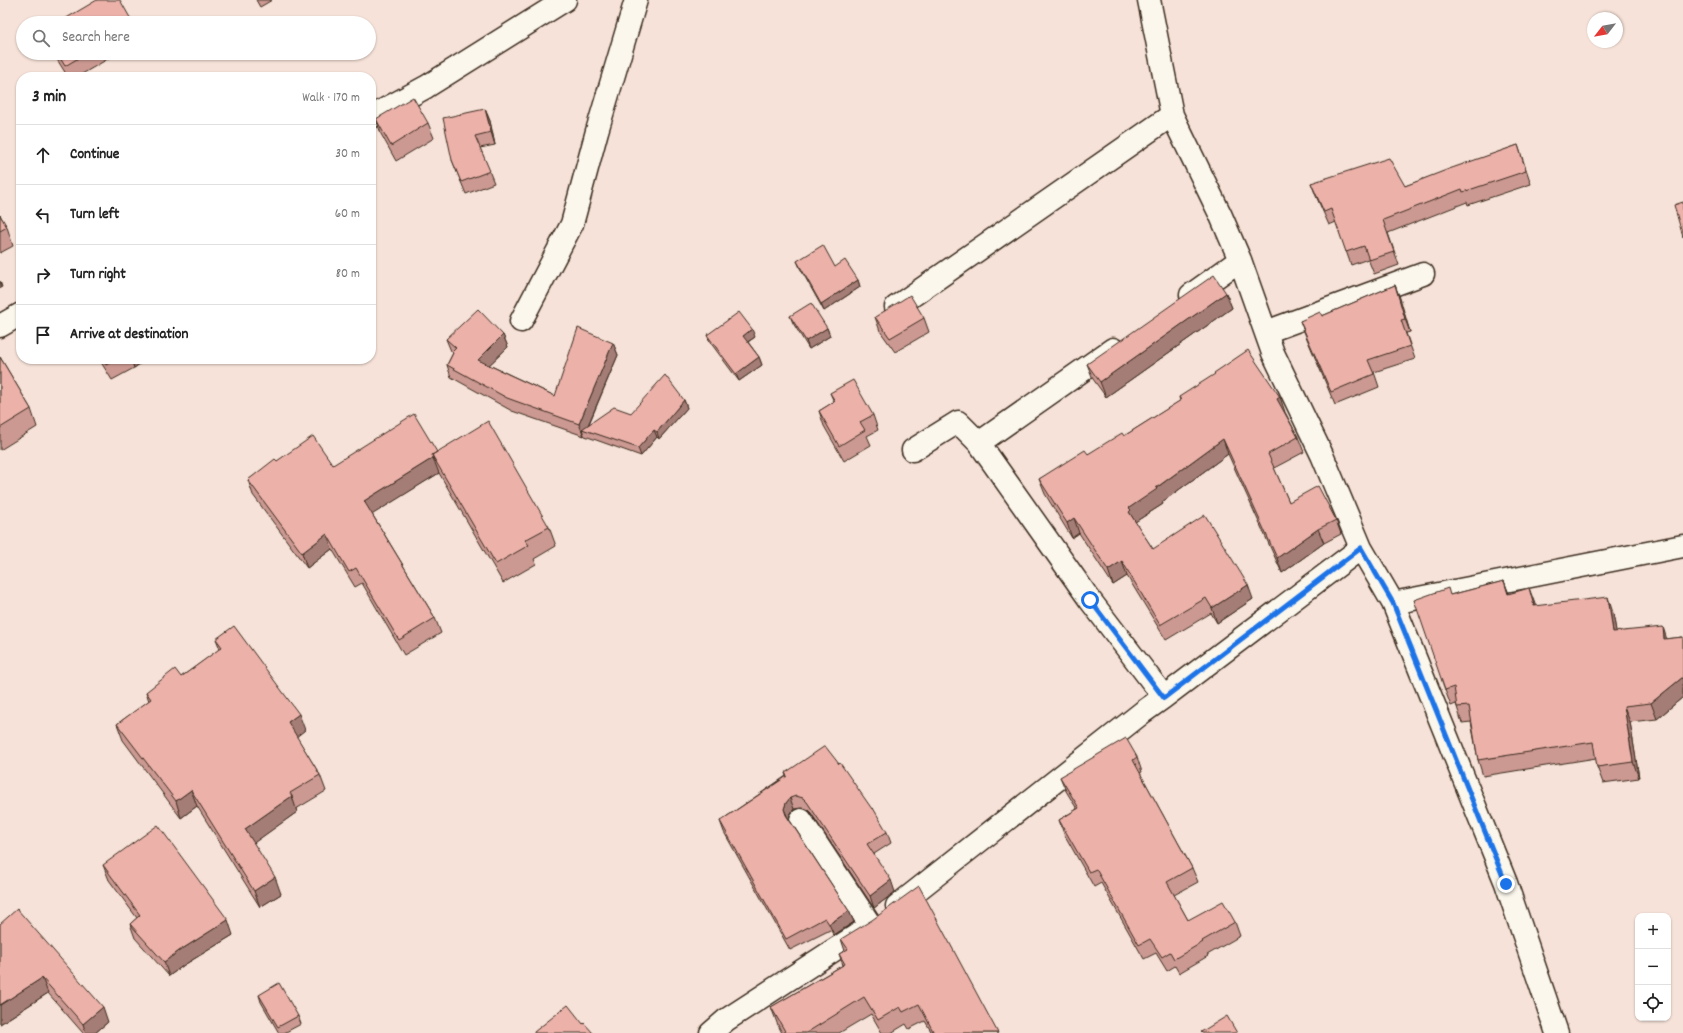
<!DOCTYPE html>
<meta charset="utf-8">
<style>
body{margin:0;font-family:Dekko,sans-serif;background:#f2f2f2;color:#222}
.controls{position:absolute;right:12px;bottom:12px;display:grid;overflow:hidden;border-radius:8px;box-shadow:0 1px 3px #0004}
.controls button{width:36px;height:36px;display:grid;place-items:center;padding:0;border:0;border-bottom:1px solid #e0e0e0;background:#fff;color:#222;font:20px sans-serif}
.compass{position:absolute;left:1587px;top:12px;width:36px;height:36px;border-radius:50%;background:#fff;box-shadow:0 1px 3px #0004;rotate:239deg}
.stop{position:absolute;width:12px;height:12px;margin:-9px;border:3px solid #1a73e8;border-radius:50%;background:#fff}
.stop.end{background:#1a73e8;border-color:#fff;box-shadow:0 1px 4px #0008}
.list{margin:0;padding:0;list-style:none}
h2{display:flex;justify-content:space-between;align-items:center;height:52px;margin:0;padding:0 16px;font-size:17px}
h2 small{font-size:13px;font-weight:400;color:#767676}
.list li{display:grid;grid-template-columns:26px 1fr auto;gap:12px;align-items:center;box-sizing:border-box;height:60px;padding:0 16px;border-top:1px solid #e0e0e0}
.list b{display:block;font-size:15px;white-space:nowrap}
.list em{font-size:13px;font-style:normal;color:#767676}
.icon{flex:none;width:22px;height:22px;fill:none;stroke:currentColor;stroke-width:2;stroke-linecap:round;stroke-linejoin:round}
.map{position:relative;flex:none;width:1683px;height:1033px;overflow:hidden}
.search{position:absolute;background:#fff;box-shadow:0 1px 3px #0004;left:16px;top:16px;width:360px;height:44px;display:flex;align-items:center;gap:10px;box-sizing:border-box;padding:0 14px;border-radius:22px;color:#767676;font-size:15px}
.panel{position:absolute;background:#fff;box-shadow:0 1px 3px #0004;left:16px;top:72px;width:360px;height:292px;border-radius:16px}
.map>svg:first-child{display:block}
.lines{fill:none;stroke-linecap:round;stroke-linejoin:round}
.minor-casing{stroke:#3b2a1e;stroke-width:25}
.minor{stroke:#fbf7ec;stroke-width:22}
.wall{fill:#cb9992;stroke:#3b2a1e}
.shaded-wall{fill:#a57d77;stroke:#3b2a1e}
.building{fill:#ecb2aa;stroke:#3b2a1e}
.route{stroke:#1a73e8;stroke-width:5}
</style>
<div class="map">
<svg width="1683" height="1033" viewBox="0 0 1683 1033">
<rect width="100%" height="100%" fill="#f6e2d8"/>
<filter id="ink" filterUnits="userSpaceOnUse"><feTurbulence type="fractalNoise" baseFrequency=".025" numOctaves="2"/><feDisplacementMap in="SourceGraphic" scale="8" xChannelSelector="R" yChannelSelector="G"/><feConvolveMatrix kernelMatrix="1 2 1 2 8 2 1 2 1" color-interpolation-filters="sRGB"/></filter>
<g filter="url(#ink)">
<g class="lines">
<!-- minor casing -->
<g class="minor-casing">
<path id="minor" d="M1149,0l23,115 49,101 19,44 33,93 49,102 39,93 32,55 113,280 51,150
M371,117l55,-30 139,-87
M1191,295l49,-35
M896,307l276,-192
M521,321l51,-97 25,-93 39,-131
M0,326l21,-12
M1266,332l157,-58
M979,443l134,-94
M913,450l45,-28 21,21 111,157 74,97
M1393,603l290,-57
M801,820l70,106
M897,906l246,-194 21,-15 197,-149
M711,1033l15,-13 142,-92"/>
</g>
<!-- minor -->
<use href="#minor" class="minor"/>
</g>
<!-- wall -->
<path class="wall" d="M256,0h16l-12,7z
M53,53h65l-41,24h-9z
M485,109l5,12 5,24 -15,3 14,35 -28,11 -14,-34z
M376,119l52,4 6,15 -38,23 -15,-27z
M1518,145l13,39 -63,21 -1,-3 -79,31 11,32 -25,9 -6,-15 -17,6 -15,-43 -7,3 -13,-29 -5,-13 94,3z
M0,215l7,12 6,19 -13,7z
M797,261l38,6 23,13 2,7 -36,24 -24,-43z
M1395,285l15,47 -4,1 9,26 -41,13 5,15 -44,18 -30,-71 -5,-13 22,-5z
M1226,293l6,15 -126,89 -13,-18 -6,-15z
M790,316l37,12 3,8 -21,13 -16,-26z
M875,317l49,1 5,14 -34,20 -15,-21z
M503,335l5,12 -19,18 66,31 58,-53 5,12 -29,69 95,-24 3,8 -28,31 -2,-2 -16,19 -56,-20 -1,-1v1l-72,-25 -61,-34 -4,-12 6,-12 -2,-2 -5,-12z
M707,335l48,2 -7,5 11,15 3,8 -23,16 -29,-39z
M0,357l31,52 6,18 -37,23z
M99,359h48l-13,9 -22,12z
M830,393l43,22 5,15 -11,6 4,9 -27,16 -20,-35 -5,-15 15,-9z
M1179,397l106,15 13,25 6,15 -30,16 15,34 47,18 5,14 -17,9 -42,30 -54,-119 -66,48 1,2 -28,18 18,27 100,50 -36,24 -6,-10 -45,27 -39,-64 -14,9 -34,-52 -7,5 -27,-44 -6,-15 85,-43 56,-35z
M437,452l112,75 7,19 -22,13 2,5 -33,19 -64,-110 -67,41 63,104 6,15 -37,22 -42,-72 -7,4 -23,-38 -25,19 -54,-73 -5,-15 29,-19 56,4z
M1504,581l5,13 26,12 78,7 3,19 51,7 16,-2v60l-26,22 -27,3 9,56 -36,5 -6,-16 -1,-9 -113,18 -5,-16 -7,-38 -9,1 -5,-16 -1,-3 -5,2 -6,-16 5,-95z
M216,639l89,91 -9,6 24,39 6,16 -30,18 1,3 -44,31 28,51 -21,13 -63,-101 -16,12 -58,-78 -6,-16 32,-23 -3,-9 35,-15 39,-28z
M1137,757l5,15 -2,1 52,95 6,14 -24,13 14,25 47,2 5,14 -33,19 1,1 -29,17 -4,-7 -8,5 -11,-18 -12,6 -43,-76 -7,4 -30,-53 -5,-14 18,-11 -11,-18 -6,-14z
M785,773l102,59 4,11 -17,11 21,38 -21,16 -63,-95 -4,-4 -6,-1 -7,1 -4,5 -1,5 60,92 5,11 -20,13 -4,-5 -40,20 -66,-118 -4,-11 66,-45z
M103,865l130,70 -49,30 -15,11 -34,-38 -5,-14 7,-6 -28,-38z
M0,924l108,98 -13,11h-12l-35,-40 -48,31z
M841,939l157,94h-66l-7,-12 -16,8 -3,-5 -15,9h-9l-11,-19 -32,19h-57l-5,-10 -6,-16 72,-42 -4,-11 6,-3z
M259,995l39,21 3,8 -17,9h-5l-18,-31z"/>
<!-- shaded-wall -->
<path class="shaded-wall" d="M485,109l5,12 5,24 -4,-13z
M858,280l2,7 -36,24 -3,-7z
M0,281l2,6 -2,1z
M1395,285l5,13 10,34 -5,-13z
M1226,293l6,15 -126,89 -6,-15z
M827,328l3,8 -21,13 -3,-8z
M752,329l3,8 -9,6 -3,-7z
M503,335l5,12 -26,25 -4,-12z
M613,343l5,12 -32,75 -4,-1 2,6v1l-5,-12z
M759,357l3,8 -23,16 -3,-7z
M131,359h16l-13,9z
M1280,397l5,15 -2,2 -6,-15z
M684,400l3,8 -28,31 -2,-7z
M654,430l3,7 -16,19 -3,-8z
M1223,439l5,15 -66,48 1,2 -28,18 2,3 -8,-13v-4z
M433,458l6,15 -69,43 -6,-15z
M1074,518l5,15 -7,5 -5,-15z
M1318,529l6,14 -42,30 -5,-15z
M327,534l5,15 -25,19 -5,-15z
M1122,561l5,15 -14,9 -5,-15z
M1504,581l6,16 -2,-3z
M1248,585l5,14 -36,24 -5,-15z
M1529,588l6,16 5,18 -6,-16z
M1608,597l5,16 6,35 -6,-16z
M1663,627l5,16 -4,-4z
M1683,677v20l-26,22 -6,-16z
M1624,706l6,16 9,56 -6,-16z
M299,714l6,16 -11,9 -6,-17z
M191,790l6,16 -16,12 -5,-17z
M292,796l5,16 -46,33 -6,-16z
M790,798l4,11 -4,5 -1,6 -5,-11 2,-6z
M275,877l6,17 -21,13 -6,-16z
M891,880l4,12 -21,16 -4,-12z
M849,911l5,11 -20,13 -5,-11z
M228,920l5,15 -49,30 -15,11 -5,-14 15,-11z
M42,978l6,15 -48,31v-19z
M103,1007l5,15 -13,11h-9l-3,-9z"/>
<!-- building -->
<path class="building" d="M97,0h23l13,23h-75z
M57,53h30l-22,13z
M413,97l15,26 -37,23 -15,-27z
M485,109l6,23 -16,4 15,35 -29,11 -9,-22 -9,-42z
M1518,145l8,26 -63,21 -1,-3 -79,31 11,32 -25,8 -5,-14 -18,6 -15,-43 -7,3 -13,-29 78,-25 16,28 44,-17z
M1683,202v35l-9,-32z
M0,215l7,12 -7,4z
M823,245l12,22 10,-7 13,20 -37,24 -24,-43z
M1214,275l12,18 -126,89 -13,-18z
M1395,285l10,34 -4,1 9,26 -42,14 6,14 -43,18 -31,-71 20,-9 2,4z
M910,295l14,23 -34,20 -15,-21z
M811,303l16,25 -21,13 -16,-25z
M478,309l25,26 -25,25 77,36 23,-68 35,15 -34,81 -72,-26 -60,-33 6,-12 -1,-1 4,-4 -10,-9z
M739,312l13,17 -9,7 16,21 -23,17 -29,-39z
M1248,350l32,47 -3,2 21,38 -30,17 21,48 29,-16 18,34 -18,9 -41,29 -54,-119 -67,49 1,1 -28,19 2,2 -2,2 24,37 52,-34 43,70 -36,23 -6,-10 -46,27 -38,-64 -14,9 -34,-52 -7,5 -28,-44 46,-29 3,4 34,-21 2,3 57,-36 -2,-3 36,-23 -1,-1z
M0,357l31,52 -31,19z
M103,359h14l-11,6z
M665,375l19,25 -27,32 -3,-2 -16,18 -56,-19 32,-22 17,6z
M853,380l20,35 -13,7 5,8 -26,16 -20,-35 16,-10 -5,-8z
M414,414l23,38 -5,3 1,3 -69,43 71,117 -36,22 -43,-72 -7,4 -22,-38 -25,19 -54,-73 27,-21 2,2 36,-25 20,29z
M488,421l61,106 -24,13 4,5 -33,19 -64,-109z
M1504,581l4,13 21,-6 5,18 74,-9 5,35 50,-5 1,12 19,-2v40l-32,26 -27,3 9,56 -36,5 -4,-25 -115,18 -9,-54 -12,1 -3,-20 -9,3 -31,-90 34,-12 2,7z
M234,626l65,88 -11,8 32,53 -30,18 2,3 -47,33 30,48 -21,14 -63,-101 -15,11 -59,-77 34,-25 -5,-7 29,-23 6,8 41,-30 -6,-8z
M1126,738l11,19 -4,3 59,108 -25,14 21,38 35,-19 12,21 -33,19 1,1 -29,17 -4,-7 -8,5 -12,-18 -11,6 -43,-76 -7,3 -30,-52 20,-12 -19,-31z
M825,746l14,18 1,-1 32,46 1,-1 14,24 -20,12 24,36 -21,16 -63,-94 -4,-4 -7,-2 -6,2 -4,5 -2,6 2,6 63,96 -20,13 -4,-6 -39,21 -66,-118 67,-45 -2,-3z
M158,825l70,95 -49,31 -15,11 -34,-38 10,-9 -37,-50z
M919,886l79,147h-64l-15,-29 -16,8 -3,-5 -22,13 -14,-23 -58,36h-20l-15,-26 74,-43 -6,-10 9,-5 -7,-10 31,-19z
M17,909l86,98 -20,17 -41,-46 -42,27v-81z
M279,983l19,33 -20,11 -19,-32z
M568,1005l15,19 1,-1 9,10h-59v-1z
M1227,1016l10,17h-35l-1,-1z"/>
</g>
<g class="lines" filter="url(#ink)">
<!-- route -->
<path class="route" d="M1090,600l74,98 197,-150 32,55 113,281"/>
</g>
</svg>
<div class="controls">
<button>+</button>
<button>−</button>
<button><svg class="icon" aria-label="locate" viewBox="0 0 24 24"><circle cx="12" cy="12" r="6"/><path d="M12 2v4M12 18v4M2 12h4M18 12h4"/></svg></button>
</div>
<svg class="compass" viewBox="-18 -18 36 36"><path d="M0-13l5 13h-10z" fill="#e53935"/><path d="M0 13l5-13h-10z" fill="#767676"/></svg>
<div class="stop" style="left:1090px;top:600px"></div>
<div class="stop end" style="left:1506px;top:884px"></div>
<div class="search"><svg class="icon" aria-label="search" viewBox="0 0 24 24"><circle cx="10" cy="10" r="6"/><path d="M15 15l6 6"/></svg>Search here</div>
<section class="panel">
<h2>3 min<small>Walk · 170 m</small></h2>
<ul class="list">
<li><svg class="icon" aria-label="ahead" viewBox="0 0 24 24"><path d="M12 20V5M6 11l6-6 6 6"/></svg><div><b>Continue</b></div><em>30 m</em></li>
<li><svg class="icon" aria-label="left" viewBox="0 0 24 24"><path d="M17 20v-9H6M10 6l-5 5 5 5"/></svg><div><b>Turn left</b></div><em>60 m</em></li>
<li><svg class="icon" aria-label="right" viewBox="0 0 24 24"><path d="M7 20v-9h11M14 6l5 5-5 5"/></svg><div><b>Turn right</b></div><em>80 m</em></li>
<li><svg class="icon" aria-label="arrive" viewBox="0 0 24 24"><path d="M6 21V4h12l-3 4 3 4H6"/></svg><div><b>Arrive at destination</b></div></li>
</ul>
</section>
</div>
